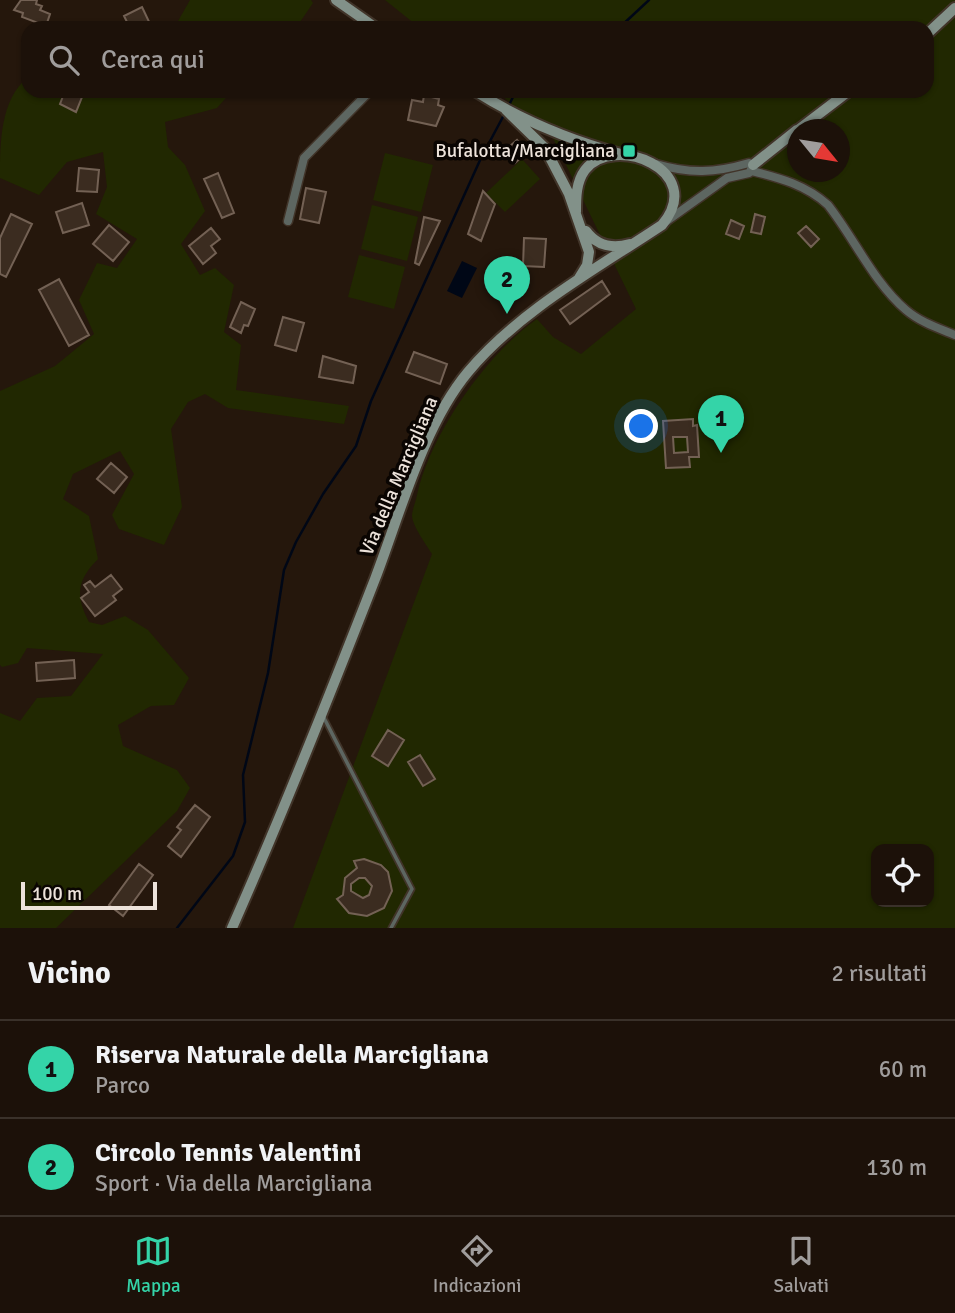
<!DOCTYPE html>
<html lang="it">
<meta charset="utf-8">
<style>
body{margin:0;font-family:Signika,sans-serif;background:#251a12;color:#f1f3f6}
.controls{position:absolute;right:21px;bottom:21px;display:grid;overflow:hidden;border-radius:14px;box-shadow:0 2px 5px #0004}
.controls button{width:63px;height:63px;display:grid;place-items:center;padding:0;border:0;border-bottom:2px solid #3a312a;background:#1c1109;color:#f1f3f6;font:35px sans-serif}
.compass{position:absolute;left:787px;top:119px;width:63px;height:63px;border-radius:50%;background:#1c1109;box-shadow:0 2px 5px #0004;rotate:120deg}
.scale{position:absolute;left:21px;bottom:18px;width:136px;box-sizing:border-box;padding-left:7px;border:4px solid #ede3db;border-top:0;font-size:19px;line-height:24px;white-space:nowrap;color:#ede3db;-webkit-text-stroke:5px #0a0502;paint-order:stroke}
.you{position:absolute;left:642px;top:427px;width:24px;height:24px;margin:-18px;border:5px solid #fff;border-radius:50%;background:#1a73e8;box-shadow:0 0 0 10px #1a73e833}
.badge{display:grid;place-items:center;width:46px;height:46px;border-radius:50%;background:#34d4a8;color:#111;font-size:23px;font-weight:700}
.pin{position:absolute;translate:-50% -58px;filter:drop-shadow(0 2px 4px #0008)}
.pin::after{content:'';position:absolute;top:37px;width:24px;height:21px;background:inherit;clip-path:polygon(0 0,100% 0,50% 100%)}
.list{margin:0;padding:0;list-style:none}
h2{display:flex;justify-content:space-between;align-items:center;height:91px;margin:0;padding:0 28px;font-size:30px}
h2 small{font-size:23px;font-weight:400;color:#a09d9c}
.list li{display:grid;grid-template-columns:46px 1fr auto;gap:21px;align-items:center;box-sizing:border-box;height:98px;padding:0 28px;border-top:2px solid #3a312a}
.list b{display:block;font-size:26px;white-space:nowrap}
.list p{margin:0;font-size:23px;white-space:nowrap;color:#a09d9c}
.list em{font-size:23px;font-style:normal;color:#a09d9c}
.icon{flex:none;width:38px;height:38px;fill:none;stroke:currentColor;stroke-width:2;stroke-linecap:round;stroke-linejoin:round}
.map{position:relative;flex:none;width:955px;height:928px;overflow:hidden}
.search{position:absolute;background:#1c1109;box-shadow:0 2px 5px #0004;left:21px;right:21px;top:21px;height:77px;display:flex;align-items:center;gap:18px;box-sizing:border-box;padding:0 24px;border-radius:21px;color:#a09d9c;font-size:26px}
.sheet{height:287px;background:#1c1109}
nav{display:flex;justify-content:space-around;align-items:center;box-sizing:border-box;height:98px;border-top:2px solid #3a312a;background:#1c1109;font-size:19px;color:#a09d9c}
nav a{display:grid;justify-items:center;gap:4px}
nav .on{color:#34d4a8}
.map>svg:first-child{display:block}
.green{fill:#212801;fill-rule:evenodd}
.water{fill:#000716}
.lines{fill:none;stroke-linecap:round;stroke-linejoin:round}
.stream{stroke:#000716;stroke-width:2.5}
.building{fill:#3b2c20;stroke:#736154;stroke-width:2;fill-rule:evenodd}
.lane-casing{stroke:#413429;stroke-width:7}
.street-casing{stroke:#413429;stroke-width:11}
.secondary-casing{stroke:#413429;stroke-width:14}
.lane{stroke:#5d6661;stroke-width:3.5}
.street{stroke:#5d6661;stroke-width:8}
.secondary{stroke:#829189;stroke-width:10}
.poi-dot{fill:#34d4a8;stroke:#0a0502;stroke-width:2.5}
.labels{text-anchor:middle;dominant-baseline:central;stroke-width:7;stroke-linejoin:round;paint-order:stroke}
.poi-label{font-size:19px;fill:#ede3db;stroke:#0a0502;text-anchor:end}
.street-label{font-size:19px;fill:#ede3db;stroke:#0a0502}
</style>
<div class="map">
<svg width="955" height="928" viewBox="0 0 955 928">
<rect width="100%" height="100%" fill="#25170c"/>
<!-- green -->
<path class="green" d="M190,0h121l2,3 -17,25h-122z
M385,0h570v928h-662l139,-374c-6,-10 -19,-27 -20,-38 0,-6 4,-15 5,-21 13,-60 69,-141 120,-176l16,18 28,17 55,-45 -83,-171 -57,-47h431v-63h-507zM797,130h42v42h-42zM876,849h53v53h-53z
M28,77v14h37l-5,13 16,7 6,-14 -14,-6h164l-15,17 -52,14 3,25 17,18 20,46 -24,33 19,31 15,-7 19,17 -10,47 17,13 -5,45 113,16 -5,18 -116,-16 -23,-14 -17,8 -17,27 11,78 -18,38 -45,-16 -7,-14 22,-41 -14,-23 -47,23 -10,25 26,17 9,43c-21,21 -23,37 -9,63l13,3 23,-9 23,14 41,48 -15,27 -23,1 -33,19 5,21 54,24 13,18 -13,23 -121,117h-56v-215l20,8 17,-23 34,-2 32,-42 -76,-6 -9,15 -16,4 -2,-2v-274l55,-25 39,-32 -15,-34 18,-37 20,5 20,-29 -41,-25 11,-27 -4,-35 -36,10 -28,33 -39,-17c0,-35 0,-78 28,-101z
M385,153l48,12 -12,47 -48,-12z
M522,159l18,20 -35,33 -19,-19z
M372,205l46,12 -11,44 -46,-12z
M359,255l46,12 -11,42 -46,-12z"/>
<!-- water -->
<path class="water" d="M462,261l15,7 -15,30 -15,-7z"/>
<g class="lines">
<!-- stream -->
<path class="stream" d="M619,28l30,-28
M508,107l8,-16
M177,928l56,-72 12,-34 -2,-47 25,-102 16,-103 12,-28 27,-48 33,-48 15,-45 110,-243 24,-45"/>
</g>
<!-- building -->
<path class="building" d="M21,0h16l-1,4 6,2 -2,4 10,4 -4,12 -24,-9 1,-4 -9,-3z
M142,7l10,21h-22l-6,-12z
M65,91l17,6 -6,15 -16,-8z
M424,95l15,4 -1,6 6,2 -8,19 -28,-6 4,-20 11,2z
M517,140l7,8 -2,3 3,3 -10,9 -5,-7 5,-4 -5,-6z
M79,168l20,2 -2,22 -20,-1z
M218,173l16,40 -12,5 -18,-39z
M306,188l20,4 -7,31 -19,-4z
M483,191l12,13 -14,37 -13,-7z
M82,203l7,22 -26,8 -7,-21z
M11,214l21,10 -26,53 -6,-3v-36z
M755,214l10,3 -4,17 -10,-2z
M424,217l16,4 -21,44 -4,-2z
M731,220l13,6 -5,13 -13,-5z
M109,225l20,17 -16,19 -20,-17z
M806,226l13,13 -8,8 -13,-14z
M211,228l9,11 -9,7 5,7 -13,11 -14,-18z
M524,238l22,1 -2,28 -21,-1z
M59,279l30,56 -20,11 -30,-56z
M602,281l8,13 -40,30 -10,-14z
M241,302l14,7 -7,17 -4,-1 -3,8 -11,-6z
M283,317l21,6 -8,28 -21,-6z
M414,352l33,12 -7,20 -34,-12z
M323,356l33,10 -3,17 -34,-6z
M693,419v7l4,-1 2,32h-10l1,10 -24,1 -3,-47zM673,437h14l1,15 -14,1z
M111,463l16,14 -13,16 -17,-14z
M111,575l11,14 -9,7 3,4 -21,16 -14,-18 8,-6 -5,-7 6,-4 5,6z
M74,660l1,18 -38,3 -1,-18z
M388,730l16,10 -16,26 -16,-10z
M420,755l15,24 -12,7 -15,-24z
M195,805l15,12 -29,40 -13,-11 13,-16 -4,-3z
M364,859l17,6 7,7 4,19 -8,17 -17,8 -18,-3 -12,-14 6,-4 2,-17 12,-10 -3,-7zM359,878h6l7,8 -3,9 -6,3 -12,-7v-7z
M139,864l14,11 -30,41 -14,-11z"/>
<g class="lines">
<!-- lane casing -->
<g class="lane-casing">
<path id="lane" d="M323,716l89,173 -21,39"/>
</g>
<!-- street casing -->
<g class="street-casing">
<path id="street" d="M656,164c34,10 59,9 93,-1l4,3 -4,7 -22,5 -63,45
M752,171c28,7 54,14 76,34 26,33 46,78 78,105 14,12 32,18 49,25
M288,221l16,-63 66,-67"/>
</g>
<!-- secondary casing -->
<g class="secondary-casing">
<path id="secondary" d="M336,0l40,28
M927,34l28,-26
M475,91c46,29 94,49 146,63
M506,110l39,38 24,46 20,58 -2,13 -8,13
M798,130l51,-39
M753,165l44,-35
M586,231c11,15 27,18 44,13
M232,928c51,-115 97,-231 143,-349 25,-65 48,-153 93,-207 51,-61 128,-103 194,-147 46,-55 -49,-92 -77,-55 -9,12 -9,28 -9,42"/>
</g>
<!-- lane -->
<use href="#lane" class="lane"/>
<!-- street -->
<use href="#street" class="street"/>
<!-- secondary -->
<use href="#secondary" class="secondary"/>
</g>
<!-- markers -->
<rect class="poi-dot" x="622" y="144" width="14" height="14" rx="3.5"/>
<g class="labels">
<!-- poi labels -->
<g class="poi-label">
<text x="615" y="151">Bufalotta/Marcigliana</text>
</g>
<!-- street labels -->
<g class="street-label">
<text transform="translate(399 476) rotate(-67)">Via della Marcigliana</text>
</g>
</g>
</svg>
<div class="controls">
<button><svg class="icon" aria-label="locate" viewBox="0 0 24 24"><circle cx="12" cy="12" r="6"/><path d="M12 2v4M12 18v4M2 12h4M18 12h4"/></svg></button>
</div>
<svg class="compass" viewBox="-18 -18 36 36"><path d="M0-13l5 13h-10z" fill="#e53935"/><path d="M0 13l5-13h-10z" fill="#a09d9c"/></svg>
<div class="scale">100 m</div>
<div class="you"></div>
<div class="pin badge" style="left:721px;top:453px">1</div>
<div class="pin badge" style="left:507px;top:314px">2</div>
<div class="search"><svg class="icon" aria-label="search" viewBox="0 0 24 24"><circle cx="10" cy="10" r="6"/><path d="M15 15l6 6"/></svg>Cerca qui</div>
</div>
<section class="sheet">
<h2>Vicino<small>2 risultati</small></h2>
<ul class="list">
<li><span class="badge">1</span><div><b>Riserva Naturale della Marcigliana</b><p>Parco</p></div><em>60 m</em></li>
<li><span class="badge">2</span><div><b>Circolo Tennis Valentini</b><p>Sport · Via della Marcigliana</p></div><em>130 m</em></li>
</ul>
</section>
<nav>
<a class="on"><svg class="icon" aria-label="map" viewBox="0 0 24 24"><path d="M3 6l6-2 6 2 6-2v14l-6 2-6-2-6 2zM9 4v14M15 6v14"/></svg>Mappa</a>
<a><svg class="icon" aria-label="directions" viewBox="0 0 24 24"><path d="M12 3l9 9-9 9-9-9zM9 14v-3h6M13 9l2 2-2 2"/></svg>Indicazioni</a>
<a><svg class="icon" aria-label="saved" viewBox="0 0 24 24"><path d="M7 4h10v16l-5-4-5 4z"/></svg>Salvati</a>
</nav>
